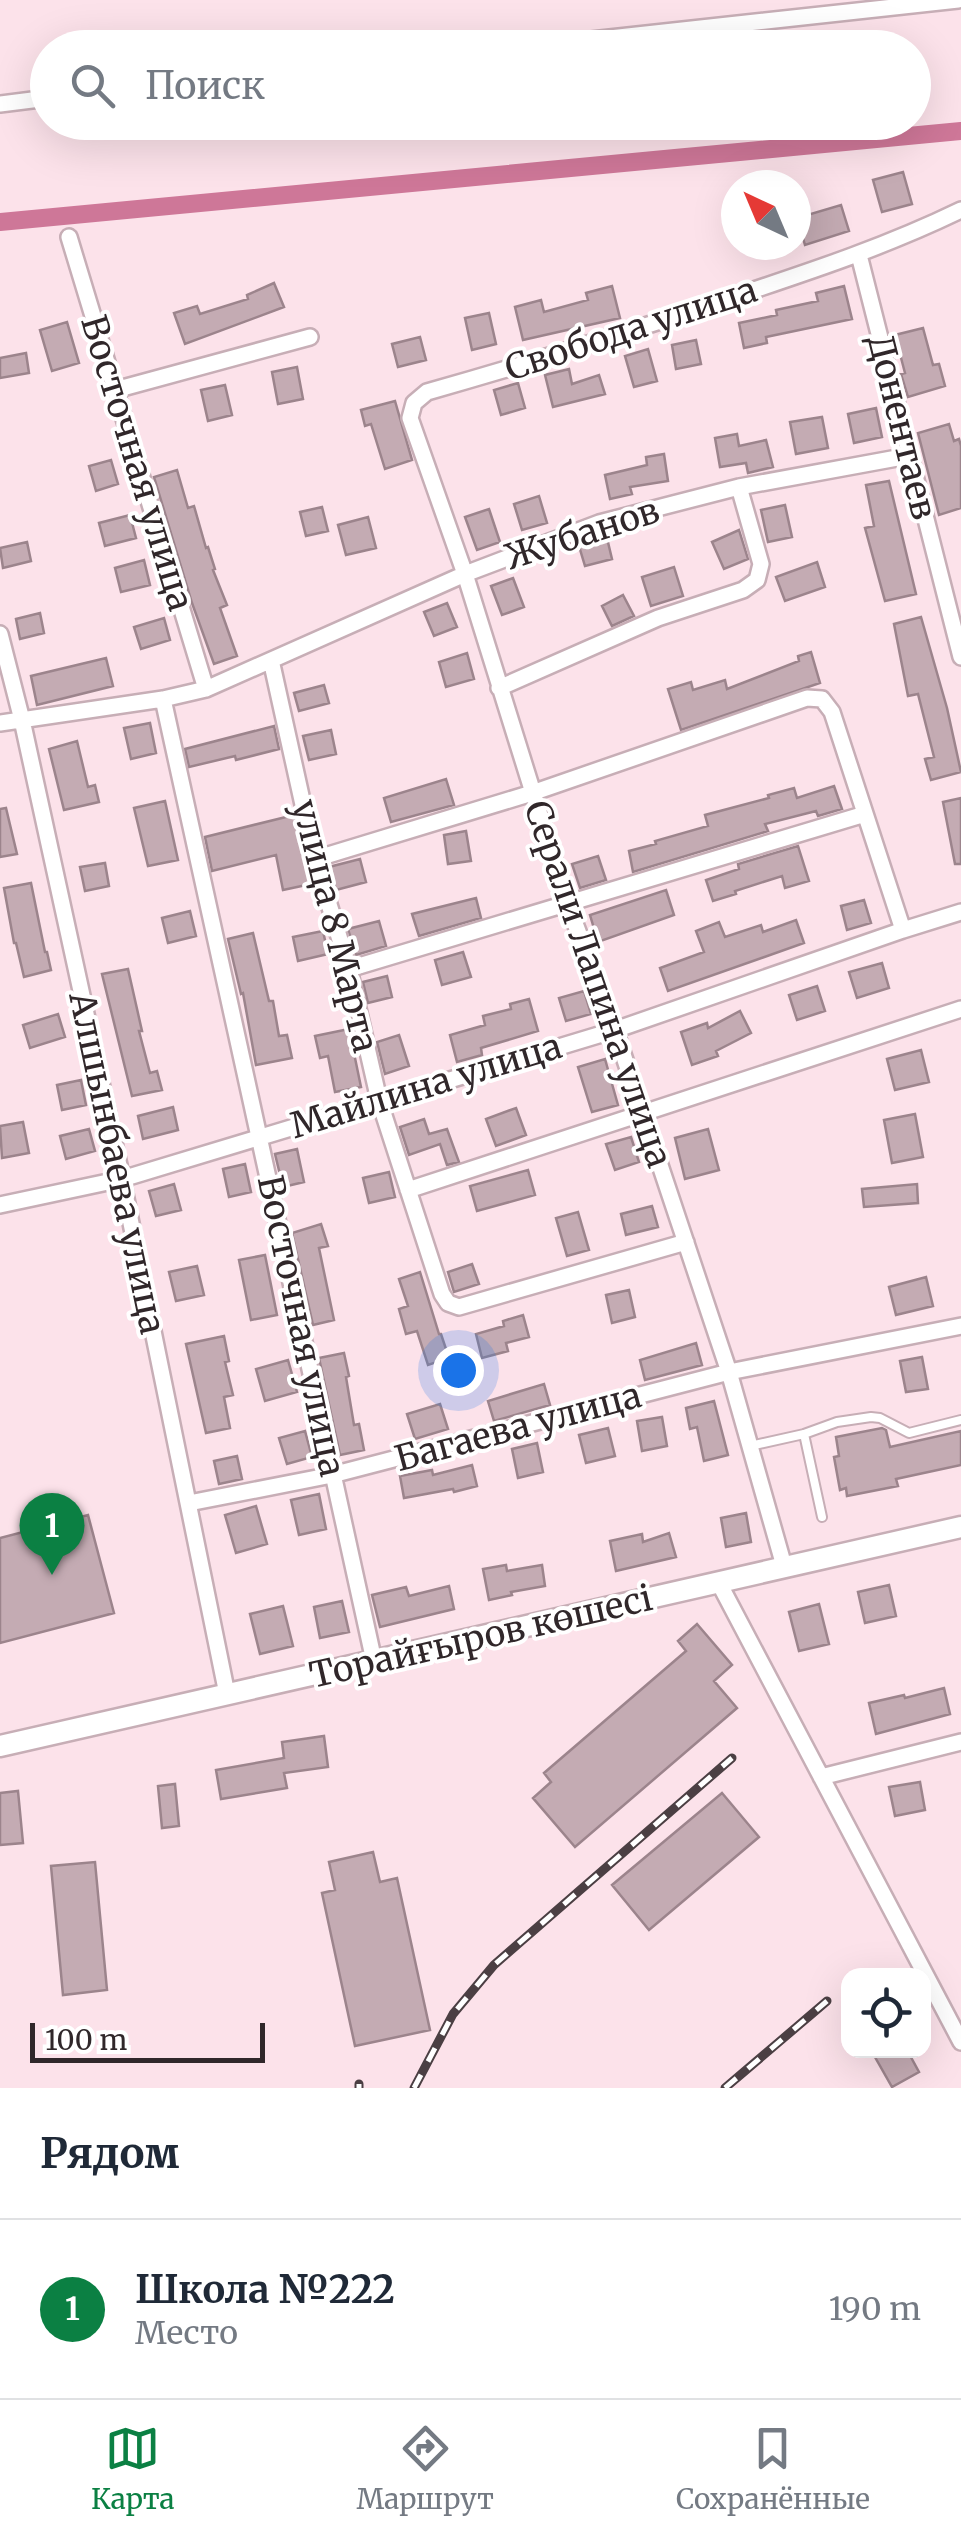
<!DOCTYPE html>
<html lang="ru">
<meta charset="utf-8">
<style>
body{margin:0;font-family:Merriweather,serif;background:#f6f6f7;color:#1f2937}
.controls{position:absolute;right:30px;bottom:30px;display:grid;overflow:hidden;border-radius:20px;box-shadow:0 10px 40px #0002}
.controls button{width:90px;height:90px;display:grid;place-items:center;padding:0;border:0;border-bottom:2px solid #e0e1e3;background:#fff;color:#1f2937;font:50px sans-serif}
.compass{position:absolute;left:721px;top:170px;width:90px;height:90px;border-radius:50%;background:#fff;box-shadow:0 10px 40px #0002;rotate:316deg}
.scale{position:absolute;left:30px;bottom:25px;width:235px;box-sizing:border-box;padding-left:10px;border:5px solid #30272a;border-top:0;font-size:28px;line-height:35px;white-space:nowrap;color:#30272a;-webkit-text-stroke:8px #fff;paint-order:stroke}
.you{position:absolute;left:458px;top:1370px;width:35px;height:35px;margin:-25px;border:8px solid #fff;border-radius:50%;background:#1a73e8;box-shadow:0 0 0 15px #1a73e833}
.badge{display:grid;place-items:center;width:65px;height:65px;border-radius:50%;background:#0b8043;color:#fff;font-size:32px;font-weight:700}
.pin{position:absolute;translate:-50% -82px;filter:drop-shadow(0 2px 5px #0008)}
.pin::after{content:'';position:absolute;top:52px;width:35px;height:30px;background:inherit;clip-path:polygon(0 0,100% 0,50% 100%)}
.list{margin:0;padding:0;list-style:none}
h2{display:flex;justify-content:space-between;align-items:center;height:130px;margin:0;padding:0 40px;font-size:42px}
h2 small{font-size:32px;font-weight:400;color:#747a83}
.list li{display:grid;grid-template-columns:65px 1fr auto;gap:30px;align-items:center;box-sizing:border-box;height:180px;padding:0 40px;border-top:2px solid #e0e1e3}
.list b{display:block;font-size:38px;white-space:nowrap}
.list p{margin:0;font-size:32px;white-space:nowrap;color:#747a83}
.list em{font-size:32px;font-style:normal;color:#747a83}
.icon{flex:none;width:55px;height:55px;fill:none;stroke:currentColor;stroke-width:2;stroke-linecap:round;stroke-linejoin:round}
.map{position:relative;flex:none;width:961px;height:2088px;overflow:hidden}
.search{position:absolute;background:#fff;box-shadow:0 10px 40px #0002;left:30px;right:30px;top:30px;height:110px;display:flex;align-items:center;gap:25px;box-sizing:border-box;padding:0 35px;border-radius:55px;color:#747a83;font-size:38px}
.sheet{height:310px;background:#fff}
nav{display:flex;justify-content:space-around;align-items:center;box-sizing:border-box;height:140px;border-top:2px solid #e0e1e3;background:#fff;font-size:28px;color:#747a83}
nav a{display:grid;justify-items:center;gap:5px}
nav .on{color:#0b8043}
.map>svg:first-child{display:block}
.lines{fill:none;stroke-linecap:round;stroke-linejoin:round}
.canal{stroke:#ce7798;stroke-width:18}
.building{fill:#c4abb3;stroke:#9c848c;stroke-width:2.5}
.service-casing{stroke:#c7aeb6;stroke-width:12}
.minor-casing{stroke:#c7aeb6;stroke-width:20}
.tertiary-casing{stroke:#c7aeb6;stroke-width:25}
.service{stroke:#fff;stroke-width:8}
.minor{stroke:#fff;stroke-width:15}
.tertiary{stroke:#fff;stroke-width:20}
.rail-casing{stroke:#4b3f43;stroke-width:9}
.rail{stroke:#fff;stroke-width:5;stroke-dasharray:15;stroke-linecap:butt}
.labels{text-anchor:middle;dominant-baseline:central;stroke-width:8;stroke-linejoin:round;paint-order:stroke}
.street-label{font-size:35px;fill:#30272a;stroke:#fff}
</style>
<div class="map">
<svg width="961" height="2088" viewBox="0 0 961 2088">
<rect width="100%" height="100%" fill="#fce2ea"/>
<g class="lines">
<!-- canal -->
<path class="canal" d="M0,222l961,-91"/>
</g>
<!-- building -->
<path class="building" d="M903,172l9,32 -30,8 -9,-32z
M841,205l8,26 -44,14 -8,-27z
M274,283l10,24 -99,37 -11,-31 23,-7 3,8 48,-15 -1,-4z
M612,286l8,32 -97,22 -8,-33 26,-7 3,12 44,-12 -2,-7z
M844,286l8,33 -86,18 1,6 -23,5 -5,-25 38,-8 -1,-5 42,-9 -2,-8z
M489,313l7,31 -24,6 -7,-32z
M67,322l12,41 -27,8 -12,-41z
M923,328l10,37 6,-1 6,22 -37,11 -7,-23 4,-1 -10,-38z
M420,337l6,23 -28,7 -6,-23z
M696,340l5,24 -25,5 -4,-24z
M648,349l9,32 -23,6 -9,-31z
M26,353l3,20 -29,5v-20z
M297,367l6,32 -25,5 -6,-32z
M569,369l3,15 27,-9 6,19 -52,13 -8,-32z
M518,383l7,25 -24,7 -7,-25z
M225,385l7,30 -24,6 -7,-31z
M395,401l17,59 -27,9 -14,-45 -6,2 -4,-16z
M876,408l6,29 -28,6 -6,-29z
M822,417l6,31 -32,6 -6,-32z
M949,424l5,17 5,-2 2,7v62l-22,7 -21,-82z
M737,434l2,12 27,-6 7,27 -25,6 -2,-10 -26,4 -5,-29z
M664,454l4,27 -38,6 2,7 -22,5 -5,-24 42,-10 -1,-8z
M111,460l7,24 -22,7 -7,-25z
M177,470l11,38 6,-2 12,42 2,-1 7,22 -2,1 14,35 -7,3 17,48 -23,8 -22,-61 -38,-126z
M889,481l27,113 -31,7 -20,-73 9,-2 -8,-41z
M539,496l8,27 -25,7 -8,-26z
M785,505l7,32 -24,5 -7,-32z
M322,507l6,24 -22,5 -6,-24z
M489,509l11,33 -23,8 -12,-33z
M130,515l6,23 -31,8 -6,-23z
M368,517l8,31 -30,7 -8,-30z
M739,530l9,29 -24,10 -12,-27z
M607,538l5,21 -27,7 -6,-20z
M27,542l4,19 -28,7 -3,-20z
M144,560l6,25 -29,7 -6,-24z
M817,562l8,25 -40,14 -9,-24z
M674,567l9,29 -32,10 -9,-29z
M513,578l11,29 -22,8 -11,-29z
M623,595l11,21 -22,10 -10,-20z
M447,603l10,24 -23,9 -10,-24z
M40,613l4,20 -24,6 -4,-20z
M921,617l26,91 14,64 -30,8 -6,-21 9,-2 -16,-63 -10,2 -14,-72z
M164,618l6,22 -29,9 -7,-22z
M811,652l9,31 -139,47 -13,-41 23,-7 2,8 32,-10 2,9 72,-28 -1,-5z
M467,653l7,26 -28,8 -7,-25z
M106,658l7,28 -76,19 -6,-29z
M324,685l5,18 -30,8 -5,-18z
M150,723l6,30 -25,6 -7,-31z
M274,726l5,23 -43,11 -1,-4 -46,11 -4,-18z
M331,730l5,24 -27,6 -6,-24z
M77,741l11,46 7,-2 4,17 -35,8 -15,-61z
M446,779l8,26 -63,17 -7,-24z
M834,786l8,23 -24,7 -2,-5 -51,13 3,7 -135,41 -4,-21 27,-7 -1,-3 53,-15 -3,-11 64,-17 -1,-3 26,-7 3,10z
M961,798v66h-6l-12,-62z
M165,801l13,59 -30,6 -14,-58z
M6,808l11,46 -17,3v-48z
M294,815l17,69 -28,6 -7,-35 -64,16 -7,-34z
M466,831l5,30 -23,3 -4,-29z
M798,846l11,35 -24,7 -3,-12 -47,15 1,3 -23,7 -7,-21 33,-11 -1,-5z
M598,856l8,24 -26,8 -8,-24z
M360,859l6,23 -30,8 -7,-23z
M105,863l4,23 -24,5 -5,-24z
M31,883l14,69h2l4,18 -27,7 -8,-34h-2l-10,-55z
M666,890l8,25 -76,27 -8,-27z
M476,898l5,20 -62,18 -7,-22z
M864,900l7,23 -24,7 -6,-24z
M190,911l6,25 -28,7 -6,-25z
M796,920l8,23 -136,48 -8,-23 44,-16 -8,-21 23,-9 6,15 36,-12 2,7z
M379,921l7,25 -30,9 -8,-26z
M323,931l5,23 -30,7 -5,-24z
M253,933l16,68h4l6,35 8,-1 5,23 -36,7 -13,-72 -2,1 -13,-55z
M463,952l8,25 -29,8 -7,-25z
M882,963l7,25 -32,10 -8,-26z
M128,969l14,62h-3l11,42 7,-2 5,19 -30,6 -30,-122z
M387,976l5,21 -24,6 -5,-21z
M817,986l8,25 -28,9 -8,-25z
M584,991l7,23 -25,7 -7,-23z
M529,999l9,32 -57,17 1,7 -25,7 -7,-27 35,-10 -2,-9 28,-7 -1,-5z
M740,1011l11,22 -35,18 2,5 -26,9 -11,-33 26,-9 1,5z
M58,1014l7,23 -35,11 -7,-23z
M349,1029l12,58 -26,5 -7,-36 -8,2 -5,-22z
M399,1035l10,31 -24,8 -8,-32z
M921,1050l8,32 -34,8 -8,-31z
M605,1059l13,46 -26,7 -14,-45z
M81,1080l5,25 -24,5 -5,-25z
M173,1107l5,23 -35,9 -5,-23z
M516,1108l10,27 -30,11 -10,-27z
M915,1114l8,43 -31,6 -8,-43z
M424,1119l5,15 18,-5 12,33 -12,3 -7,-21 -31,11 -9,-28z
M23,1122l6,31 -27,5 -2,-32z
M89,1129l6,22 -29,8 -6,-23z
M708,1129l11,41 -34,9 -10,-41z
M631,1137l8,25 -24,8 -9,-26z
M297,1149l7,33 -21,5 -8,-33z
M245,1164l6,28 -22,5 -6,-28z
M528,1170l7,25 -58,16 -7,-25z
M389,1172l6,25 -26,6 -6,-25z
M174,1184l7,26 -25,6 -7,-25z
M917,1184l1,19 -54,4 -2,-18z
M652,1206l6,21 -32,8 -5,-21z
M578,1212l11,38 -22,6 -11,-38z
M321,1224l7,22 -9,2 15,72 -21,5 -21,-92z
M265,1255l12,60 -26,5 -12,-60z
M472,1264l7,20 -25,8 -6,-20z
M197,1266l7,29 -28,6 -7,-29z
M420,1272l19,62h2l8,24 -21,7 -11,-34 -11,3 -7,-25 9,-3 -9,-27z
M926,1277l7,29 -37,9 -7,-28z
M629,1290l6,27 -23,6 -6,-28z
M523,1315l6,22 -23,6 2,8 -26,7 -6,-24 28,-8 -1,-5z
M224,1336l5,25 -4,1 8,33 -9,2 6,31 -24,5 -20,-89z
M696,1343l6,22 -57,15 -5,-20z
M344,1353l5,23 -3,1 8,48 5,-1 5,26 -24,5 -21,-97z
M922,1357l6,32 -22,3 -6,-31z
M288,1360l9,32 -32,9 -9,-32z
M544,1384l6,21 -56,16 -6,-20z
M714,1401l14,54 -24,6 -7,-34 -7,2 -4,-21z
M440,1404l8,25 -33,10 -8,-25z
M662,1417l5,29 -25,5 -5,-30z
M608,1428l7,28 -29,7 -7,-28z
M882,1428l4,2 4,17 71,-16v34l-65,14 2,7 -51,10 -1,-8 -6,2 -6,-33 5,-1 -3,-19z
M305,1431l7,26 -25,7 -8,-26z
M537,1443l6,29 -25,6 -6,-29z
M237,1456l5,23 -23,5 -5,-23z
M472,1465l5,21 -23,6 -1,-3 -49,9 -4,-22 32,-6 1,5z
M319,1494l7,35 -27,6 -8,-35z
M256,1506l11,38 -31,9 -11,-38z
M746,1513l5,29 -25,5 -5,-29z
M88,1515l26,98 -114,30v-105z
M669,1533l7,24 -60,14 -6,-30 32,-7 1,8z
M506,1565l1,6 35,-6 3,21 -34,6 1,3 -23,5 -6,-31z
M889,1585l7,31 -31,7 -7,-31z
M449,1586l5,23 -74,18 -8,-32 34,-8 3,9z
M342,1601l7,31 -29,6 -6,-31z
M819,1604l10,40 -30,7 -10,-39z
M283,1606l10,40 -33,8 -10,-40z
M697,1624l35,41 -18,16 23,27 -162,139 -42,-49 18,-16 -7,-9 142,-122 -8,-10z
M944,1688l6,26 -74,20 -7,-31 35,-8 1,3z
M324,1736l4,31 -44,6 3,15 -66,11 -5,-29 68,-12 -2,-16z
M920,1782l5,28 -30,6 -6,-29z
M175,1784l4,42 -17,2 -4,-42z
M18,1791l5,52 -23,2v-52z
M722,1793l37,44 -110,93 -37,-45z
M373,1852l7,30 17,-4 33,152 -75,16 -33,-153 13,-3 -6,-28z
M95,1862l12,128 -44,5 -12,-129z
M871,2050h36l12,22 -27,15z"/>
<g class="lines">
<!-- service casing -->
<g class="service-casing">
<path id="service" d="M804,1434l18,83
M750,1446l54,-12 33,-12 34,-5 9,1 29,15 52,-13"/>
</g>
<!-- minor casing -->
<g class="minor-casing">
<path id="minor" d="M518,48l440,-48
M0,104l48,-6
M69,237l137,452
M859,255l102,402
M115,390l195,-53
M0,634l22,86 100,459 105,515
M271,660l44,199 34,110 30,131 63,194 6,9 11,4 227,-65
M499,688l159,-70 85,-28 14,-10 4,-16 -22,-77
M163,699l211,962
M0,723l163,-24 43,-10 259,-115 134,-51 140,-36 169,-31
M315,859l217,-66 275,-95 15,1 10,13 71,218
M349,969l516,-155
M408,1190l553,-181
M0,1205l122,-26 493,-149 288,-100 58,-18
M189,1503l143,-28 397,-103 232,-46
M784,1566l-55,-194 -114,-342 -48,-128 -102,-328 -55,-156 4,-15 13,-11c103,-29 205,-61 306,-95 78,-26 154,-51 228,-87
M719,1583l242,459
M821,1777l140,-35"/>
</g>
<!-- tertiary casing -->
<g class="tertiary-casing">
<path id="tertiary" d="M0,1746l961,-219"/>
</g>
<!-- service -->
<use href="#service" class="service"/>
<!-- minor -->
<use href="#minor" class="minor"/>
<!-- tertiary -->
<use href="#tertiary" class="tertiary"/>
<!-- rail casing -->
<g class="rail-casing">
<path id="rail" d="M359,2084v4
M414,2088l39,-74 41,-49 238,-207
M725,2088l102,-87"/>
</g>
<!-- rail -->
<use href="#rail" class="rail"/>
</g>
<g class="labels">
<!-- street labels -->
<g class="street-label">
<text transform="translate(631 329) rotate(-18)">Свобода улица</text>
<text transform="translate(902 427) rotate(76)">Донентаев</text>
<text transform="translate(137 463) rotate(73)">Восточная улица</text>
<text transform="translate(582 534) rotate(-18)">Жубанов</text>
<text transform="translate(335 926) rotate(76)">улица 8 Марта</text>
<text transform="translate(598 984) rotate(71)">Серали Лапина улица</text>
<text transform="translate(426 1086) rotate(-17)">Майлина улица</text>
<text transform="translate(117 1163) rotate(78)">Алшынбаева улица</text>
<text transform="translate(301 1326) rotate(78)">Восточная улица</text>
<text transform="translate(518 1427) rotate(-15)">Багаева улица</text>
<text transform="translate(481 1637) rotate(-13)">Торайғыров көшесі</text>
</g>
</g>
</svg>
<div class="controls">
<button><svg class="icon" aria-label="locate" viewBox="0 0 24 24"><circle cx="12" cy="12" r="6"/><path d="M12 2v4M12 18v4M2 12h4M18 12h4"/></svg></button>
</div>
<svg class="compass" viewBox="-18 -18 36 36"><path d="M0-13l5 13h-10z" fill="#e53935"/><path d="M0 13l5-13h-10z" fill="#747a83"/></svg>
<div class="scale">100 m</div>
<div class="you"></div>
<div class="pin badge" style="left:52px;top:1575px">1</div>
<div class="search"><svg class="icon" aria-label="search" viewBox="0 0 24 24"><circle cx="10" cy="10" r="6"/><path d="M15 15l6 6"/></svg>Поиск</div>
</div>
<section class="sheet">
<h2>Рядом<small></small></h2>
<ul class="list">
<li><span class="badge">1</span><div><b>Школа №222</b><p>Место</p></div><em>190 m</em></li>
</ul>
</section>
<nav>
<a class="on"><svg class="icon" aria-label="map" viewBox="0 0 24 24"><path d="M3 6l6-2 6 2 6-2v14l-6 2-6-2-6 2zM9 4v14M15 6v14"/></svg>Карта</a>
<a><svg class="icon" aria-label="directions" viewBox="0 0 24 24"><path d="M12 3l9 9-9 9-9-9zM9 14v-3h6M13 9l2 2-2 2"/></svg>Маршрут</a>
<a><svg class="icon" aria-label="saved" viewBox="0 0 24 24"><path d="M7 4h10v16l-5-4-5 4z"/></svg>Сохранённые</a>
</nav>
